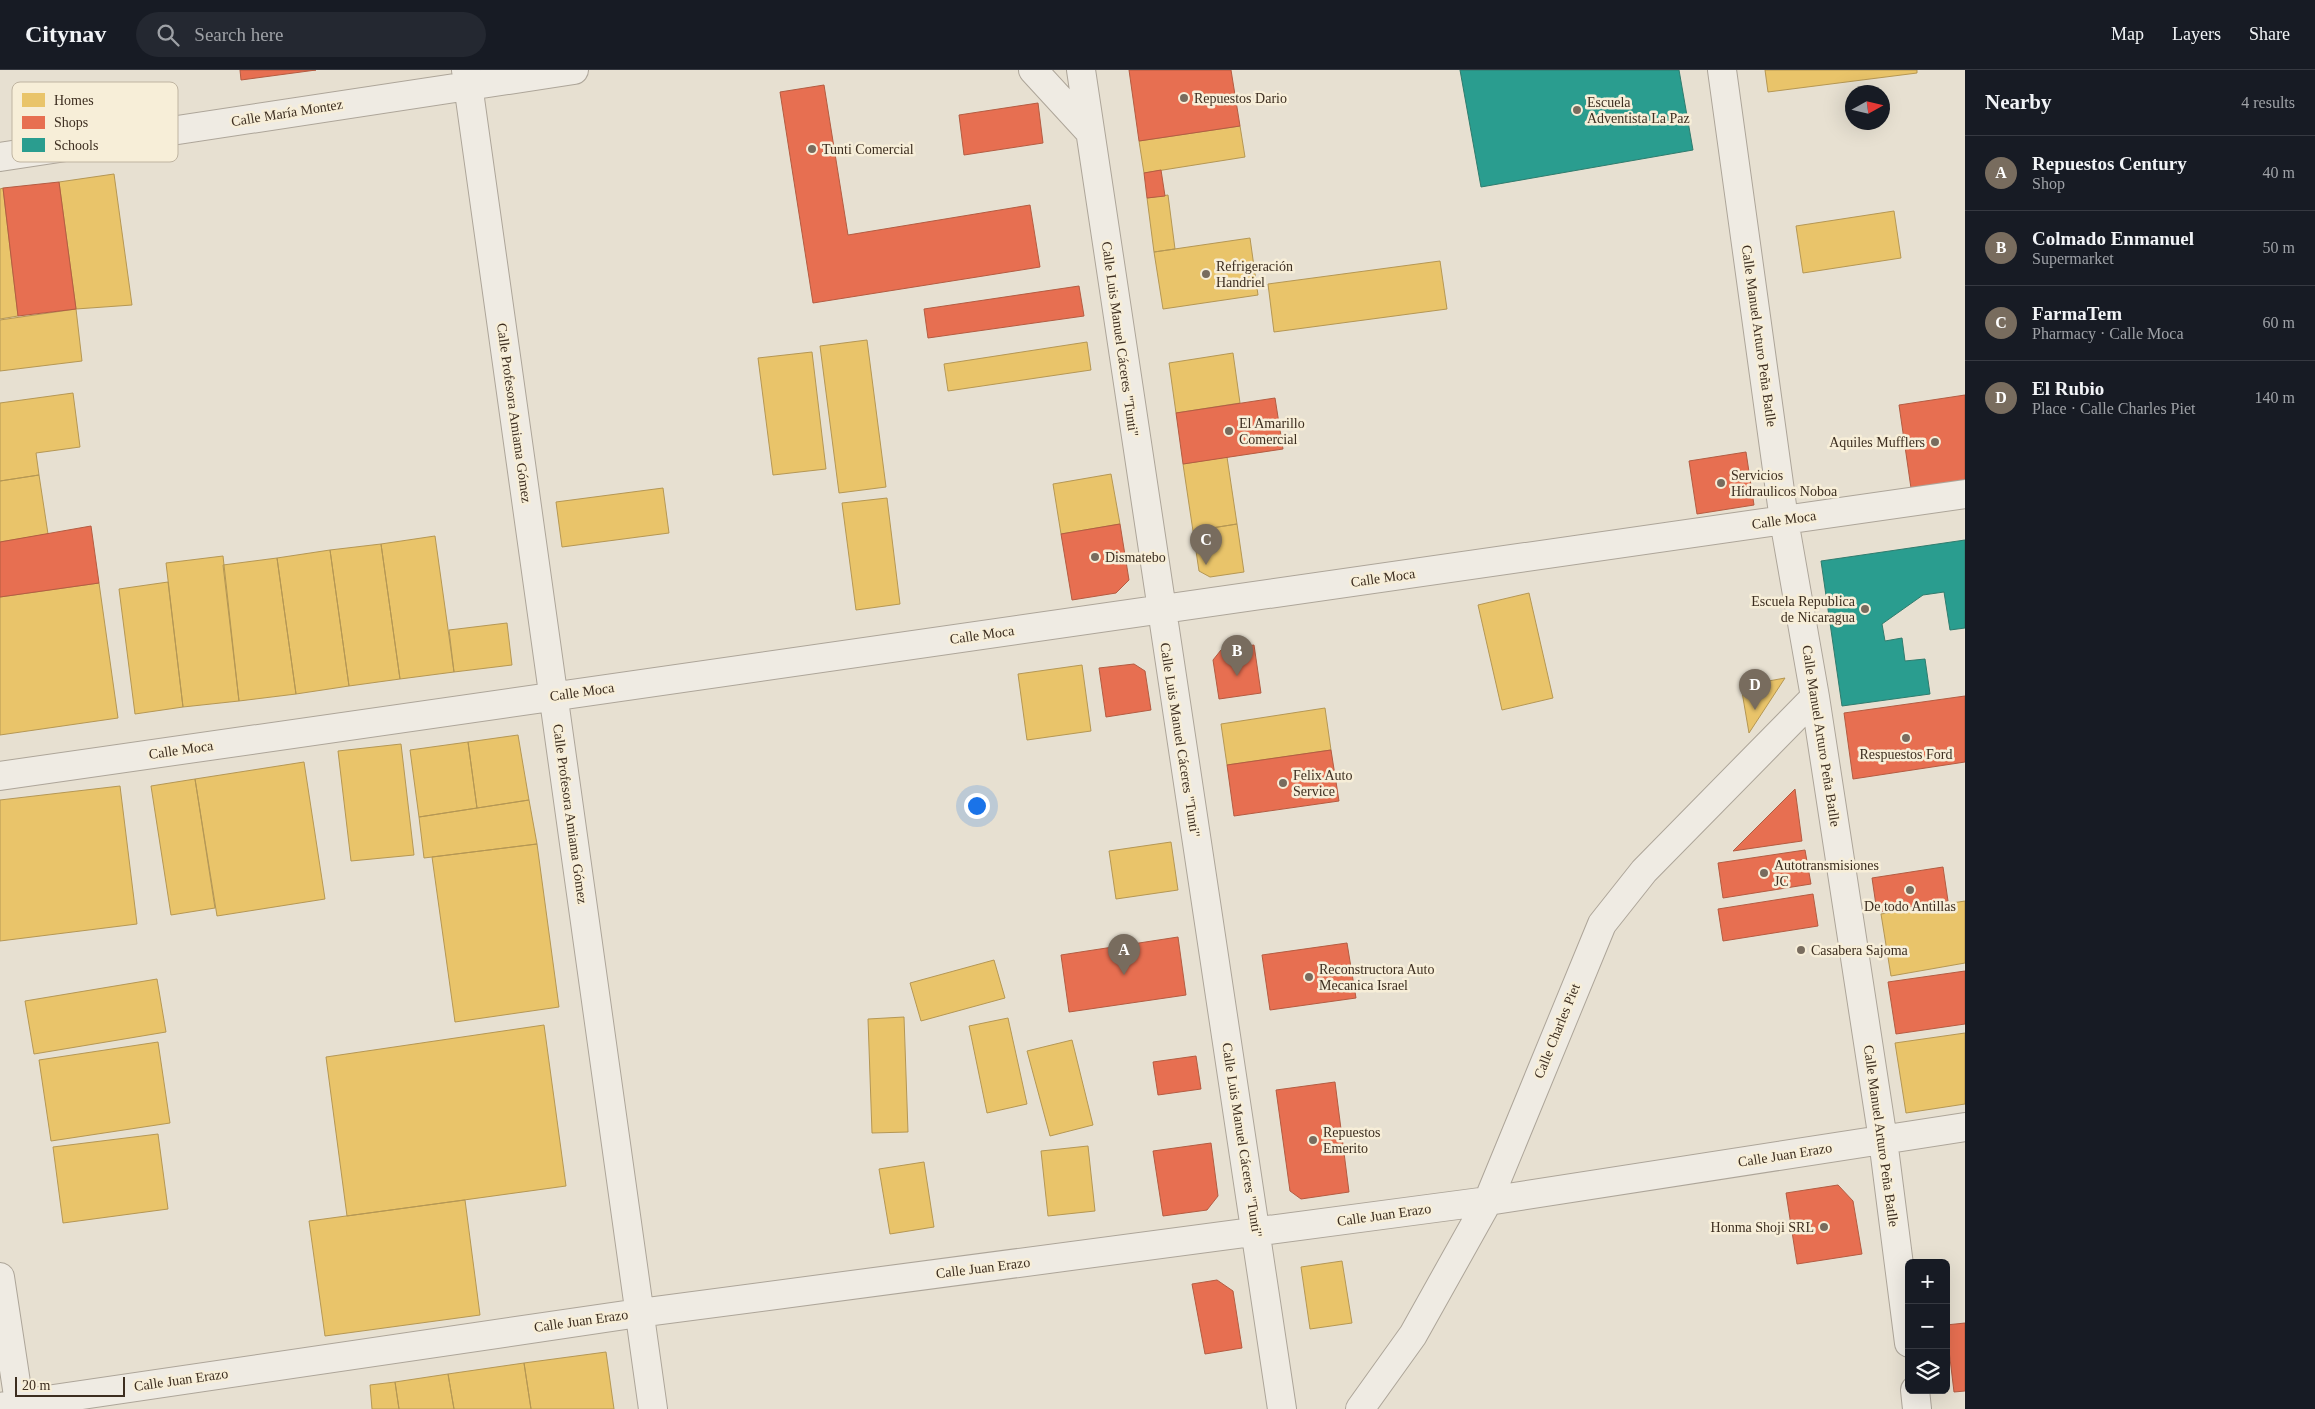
<!DOCTYPE html>
<meta charset="utf-8">
<style>
body{margin:0;font-family:Georgia,serif;background:#242831;color:#f1f3f6}
.controls{position:absolute;right:15px;bottom:15px;display:grid;overflow:hidden;border-radius:8px;box-shadow:0 5px 20px #0002}
.controls button{width:45px;height:45px;display:grid;place-items:center;padding:0;border:0;border-bottom:1px solid #363941;background:#171b24;color:#f1f3f6;font:25px sans-serif}
.compass{position:absolute;left:1845px;top:15px;width:45px;height:45px;border-radius:50%;background:#171b24;box-shadow:0 5px 20px #0002;rotate:82deg}
.scale{position:absolute;left:15px;bottom:12px;width:110px;box-sizing:border-box;padding-left:5px;border:2px solid #3d2e20;border-top:0;font-size:14px;line-height:18px;white-space:nowrap;color:#3d2e20;-webkit-text-stroke:4px #f7eed8;paint-order:stroke}
.you{position:absolute;left:976px;top:735px;width:18px;height:18px;margin:-12px;border:4px solid #fff;border-radius:50%;background:#1a73e8;box-shadow:0 0 0 8px #1a73e833}
.badge{display:grid;place-items:center;width:32px;height:32px;border-radius:50%;background:#786c5e;color:#fff;font-size:16px;font-weight:700}
.pin{position:absolute;translate:-50% -41px;filter:drop-shadow(0 1px 2px #0008)}
.pin::after{content:'';position:absolute;top:26px;width:18px;height:15px;background:inherit;clip-path:polygon(0 0,100% 0,50% 100%)}
.list{margin:0;padding:0;list-style:none}
h2{display:flex;justify-content:space-between;align-items:center;height:65px;margin:0;padding:0 20px;font-size:21px}
h2 small{font-size:16px;font-weight:400;color:#9ea1a6}
.list li{display:grid;grid-template-columns:32px 1fr auto;gap:15px;align-items:center;box-sizing:border-box;height:75px;padding:0 20px;border-top:1px solid #363941}
.list b{display:block;font-size:19px;white-space:nowrap}
.list p{margin:0;font-size:16px;white-space:nowrap;color:#9ea1a6}
.list em{font-size:16px;font-style:normal;color:#9ea1a6}
.icon{flex:none;width:28px;height:28px;fill:none;stroke:currentColor;stroke-width:2;stroke-linecap:round;stroke-linejoin:round}
.map{position:relative;flex:none;width:1965px;height:1339px;overflow:hidden}
header{display:flex;align-items:center;gap:30px;box-sizing:border-box;height:70px;padding:0 25px;background:#171b24;border-bottom:1px solid #363941}
header strong{font-size:24px}
nav{display:flex;gap:28px;margin-inline-start:auto;font-size:18px}
.search{width:350px;height:45px;background:#242831;display:flex;align-items:center;gap:12px;box-sizing:border-box;padding:0 18px;border-radius:28px;color:#9ea1a6;font-size:19px}
main{display:flex}
aside{flex:1;background:#171b24}
.map>svg:first-child{display:block}
.homes{fill:#e9c46a;stroke:#b59754}
.shops{fill:#e76f51;stroke:#b45c42}
.schools{fill:#2a9d8f;stroke:#307c6e}
.lines{fill:none;stroke-linecap:round;stroke-linejoin:round}
.minor-casing{stroke:#ada599;stroke-width:30}
.minor{stroke:#efebe3;stroke-width:28}
.poi-dot{fill:#786c5e;stroke:#f7eed8;stroke-width:2}
.labels{text-anchor:middle;dominant-baseline:central;stroke-width:5;stroke-linejoin:round;paint-order:stroke}
.poi-label{font-size:14px;fill:#3d2e20;stroke:#f7eed8;text-anchor:start}
.street-label{font-size:14px;fill:#3d2e20;stroke:#f7eed8}
.key{fill:#f7eed8;stroke:#bfb4a1;stroke-width:1}
.key-label{font-size:14px;fill:#3d2e20}
</style>
<header>
<strong>Citynav</strong>
<div class="search"><svg class="icon" aria-label="search" viewBox="0 0 24 24"><circle cx="10" cy="10" r="6"/><path d="M15 15l6 6"/></svg>Search here</div>
<nav><a>Map</a><a>Layers</a><a>Share</a></nav>
</header>
<main>
<div class="map">
<svg width="1965" height="1339" viewBox="0 0 1965 1339">
<rect width="100%" height="100%" fill="#e7e0d1"/>
<!-- homes -->
<path class="homes" d="M1765,0h152v3l-149,19z
M1240,56l5,31 -101,16 -5,-32z
M114,104l18,131 -56,4 -17,-127z
M3,118l15,128 -18,3v-130z
M1168,125l7,54 -21,3 -7,-54z
M1894,141l7,47 -98,15 -7,-47z
M1250,168l8,57 -95,14 -9,-57z
M1440,191l7,48 -173,23 -6,-48z
M76,239l6,52 -82,10v-51z
M867,270l19,147 -47,6 -19,-147z
M1087,272l4,28 -143,21 -4,-27z
M812,282l14,117 -53,6 -15,-117z
M1233,283l7,50 -64,10 -7,-50z
M73,323l7,54 -44,6 3,22 -39,6v-78z
M1227,387l10,67 -44,7 -10,-67z
M1111,404l9,50 -59,10 -8,-50z
M39,405l9,59 -48,8v-61z
M663,418l6,45 -107,14 -6,-45z
M887,428l13,106 -44,6 -14,-107z
M1237,454l7,48 -34,5 -11,-6 -6,-40z
M435,466l19,136 -54,7 -19,-135z
M381,474l19,135 -51,7 -19,-136z
M330,480l19,136 -53,8 -19,-136z
M223,486l16,145 -56,6 -17,-144z
M277,488l19,136 -57,7 -16,-136z
M168,512l15,125 -48,7 -16,-125z
M99,513l19,135 -118,17v-138z
M1529,523l24,105 -51,12 -24,-105z
M507,553l5,42 -58,7 -5,-42z
M1082,595l9,66 -64,9 -9,-66z
M1785,608l-36,55 -8,-47z
M1325,638l6,42 -104,15 -6,-41z
M518,665l11,65 -52,8 -9,-66z
M468,672l9,66 -58,9 -9,-67z
M401,674l13,111 -63,6 -13,-110z
M304,692l21,137 -108,17 -22,-137z
M195,709l20,129 -44,7 -20,-129z
M120,716l17,138 -137,17v-141z
M529,730l8,44 -113,14 -5,-41z
M1171,772l7,48 -62,9 -7,-48z
M537,774l22,163 -104,15 -23,-165z
M1965,831v62l-74,13 -10,-62z
M994,890l11,38 -84,23 -11,-38z
M157,909l9,53 -132,22 -9,-53z
M904,947l4,115 -36,1 -4,-114z
M1008,948l19,86 -40,9 -18,-87z
M544,955l22,161 -219,30 -21,-159z
M1965,963v71l-59,9 -11,-70z
M1072,970l21,85 -43,11 -23,-85z
M158,972l12,81 -119,18 -12,-81z
M158,1064l10,75 -105,14 -10,-76z
M1088,1076l7,65 -47,5 -7,-65z
M924,1092l10,65 -44,7 -11,-65z
M465,1130l15,115 -155,21 -16,-115z
M1342,1191l10,62 -42,6 -9,-62z
M606,1282l8,57h-83l-7,-46z
M524,1293l7,46h-77l-6,-35z
M448,1304l6,35h-55l-4,-27z
M395,1312l4,27h-27l-2,-24z"/>
<!-- shops -->
<path class="shops" d="M240,0h76l-75,10z
M1129,0h102l9,56 -101,15z
M824,15l24,150 182,-30 10,62 -227,36 -33,-211z
M1038,33l5,40 -79,12 -5,-40z
M1161,100l4,26 -18,2 -3,-25z
M59,112l17,127 -58,7 -15,-128z
M1079,216l5,30 -156,22 -4,-29z
M1965,325v84l-4,8 -49,8 -13,-90z
M1275,328l8,51 -100,15 -7,-51z
M1746,382l8,53 -57,9 -8,-53z
M1120,454l9,56 -13,13 -44,7 -11,-66z
M91,456l8,57 -99,14v-55z
M1254,575l7,48 -42,6 -6,-39 8,-10z
M1134,594l11,7 6,39 -45,7 -7,-49z
M1965,626v66l-112,17 -9,-66z
M1331,680l8,51 -105,15 -7,-51z
M1795,719l7,52 -69,10z
M1805,780l6,34 -88,14 -5,-35z
M1943,797l5,34 -71,11 -5,-34z
M1813,824l5,32 -95,15 -5,-32z
M1178,867l8,58 -117,17 -8,-57z
M1347,873l9,55 -86,12 -8,-55z
M1965,901v53l-69,10 -8,-52z
M1196,986l5,33 -43,6 -5,-33z
M1335,1012l14,110 -48,7 -11,-8 -14,-101z
M1211,1073l7,53 -11,14 -44,6 -10,-65z
M1838,1115l15,16 9,53 -65,10 -11,-71z
M1217,1210l16,11 9,57 -37,6 -13,-70z
M1965,1253v68l-11,1 -8,-67z"/>
<!-- schools -->
<path class="schools" d="M1460,0h219l14,80 -212,37z
M1965,470v88l-15,2 -6,-38 -21,3 -41,29 3,17 17,-3 3,23 20,-2 5,35 -88,12 -21,-145z"/>
<g class="lines">
<!-- minor casing -->
<g class="minor-casing">
<path id="minor" d="M466,0l187,1339
M1033,0l56,61
M1081,0l201,1339
M1722,0l62,450 31,177 68,443 26,203
M0,87l574,-87
M0,706l1965,-282
M0,1207l20,132
M1915,1320l2,19
M0,1337l639,-94 849,-112 477,-74
M1360,1339l53,-74 75,-134 114,-277 42,-53 171,-174"/>
</g>
<!-- minor -->
<use href="#minor" class="minor"/>
</g>
<!-- markers -->
<g class="poi-dot">
<circle cx="1184" cy="28" r="5"/>
<circle cx="1577" cy="40" r="5"/>
<circle cx="812" cy="79" r="5"/>
<circle cx="1206" cy="204" r="5"/>
<circle cx="1229" cy="361" r="5"/>
<circle cx="1935" cy="372" r="5"/>
<circle cx="1721" cy="413" r="5"/>
<circle cx="1095" cy="487" r="5"/>
<circle cx="1865" cy="539" r="5"/>
<circle cx="1906" cy="668" r="5"/>
<circle cx="1283" cy="713" r="5"/>
<circle cx="1764" cy="803" r="5"/>
<circle cx="1910" cy="820" r="5"/>
<circle cx="1801" cy="880" r="5"/>
<circle cx="1309" cy="907" r="5"/>
<circle cx="1313" cy="1070" r="5"/>
<circle cx="1824" cy="1157" r="5"/>
</g>
<g class="labels">
<!-- poi labels -->
<g class="poi-label">
<text x="1194" y="28">Repuestos Dario</text>
<text x="1587" y="32">Escuela<tspan x="1587" dy="16">Adventista La Paz</tspan></text>
<text x="822" y="79">Tunti Comercial</text>
<text x="1216" y="196">Refrigeración<tspan x="1216" dy="16">Handriel</tspan></text>
<text x="1239" y="353">El Amarillo<tspan x="1239" dy="16">Comercial</tspan></text>
<text x="1925" y="372" text-anchor="end">Aquiles Mufflers</text>
<text x="1731" y="405">Servicios<tspan x="1731" dy="16">Hidraulicos Noboa</tspan></text>
<text x="1105" y="487">Dismatebo</text>
<text x="1855" y="531" text-anchor="end">Escuela Republica<tspan x="1855" dy="16">de Nicaragua</tspan></text>
<text x="1906" y="684" text-anchor="middle">Respuestos Ford</text>
<text x="1293" y="705">Felix Auto<tspan x="1293" dy="16">Service</tspan></text>
<text x="1774" y="795">Autotransmisiones<tspan x="1774" dy="16">JC</tspan></text>
<text x="1910" y="836" text-anchor="middle">De todo Antillas</text>
<text x="1811" y="880">Casabera Sajoma</text>
<text x="1319" y="899">Reconstructora Auto<tspan x="1319" dy="16">Mecanica Israel</tspan></text>
<text x="1323" y="1062">Repuestos<tspan x="1323" dy="16">Emerito</tspan></text>
<text x="1814" y="1157" text-anchor="end">Honma Shoji SRL</text>
</g>
<!-- street labels -->
<g class="street-label">
<text transform="translate(287 43) rotate(-9)">Calle María Montez</text>
<text transform="translate(1759 266) rotate(82)">Calle Manuel Arturo Peña Batlle</text>
<text transform="translate(1120 269) rotate(82)">Calle Luis Manuel Cáceres "Tunti"</text>
<text transform="translate(514 343) rotate(82)">Calle Profesora Amiama Gómez</text>
<text transform="translate(1784 450) rotate(-8)">Calle Moca</text>
<text transform="translate(1383 508) rotate(-8)">Calle Moca</text>
<text transform="translate(982 565) rotate(-8)">Calle Moca</text>
<text transform="translate(582 622) rotate(-8)">Calle Moca</text>
<text transform="translate(1821 666) rotate(81)">Calle Manuel Arturo Peña Batlle</text>
<text transform="translate(1180 670) rotate(81)">Calle Luis Manuel Cáceres "Tunti"</text>
<text transform="translate(181 680) rotate(-8)">Calle Moca</text>
<text transform="translate(570 744) rotate(82)">Calle Profesora Amiama Gómez</text>
<text transform="translate(1557 961) rotate(-68)">Calle Charles Piet</text>
<text transform="translate(1881 1066) rotate(82)">Calle Manuel Arturo Peña Batlle</text>
<text transform="translate(1242 1070) rotate(81)">Calle Luis Manuel Cáceres "Tunti"</text>
<text transform="translate(1785 1085) rotate(-9)">Calle Juan Erazo</text>
<text transform="translate(1384 1145) rotate(-8)">Calle Juan Erazo</text>
<text transform="translate(983 1198) rotate(-7)">Calle Juan Erazo</text>
<text transform="translate(581 1251) rotate(-8)">Calle Juan Erazo</text>
<text transform="translate(181 1310) rotate(-8)">Calle Juan Erazo</text>
</g>
</g>
<!-- legend -->
<rect x="12" y="12" width="166" height="80" rx="8" class="key"/>
<rect x="22" y="23" width="23" height="14" fill="#e9c46a"/>
<rect x="22" y="46" width="23" height="13" fill="#e76f51"/>
<rect x="22" y="68" width="23" height="14" fill="#2a9d8f"/>
<g class="key-label">
<text x="54" y="35">Homes</text>
<text x="54" y="57">Shops</text>
<text x="54" y="80">Schools</text>
</g>
</svg>
<div class="controls">
<button>+</button>
<button>−</button>
<button><svg class="icon" aria-label="layers" viewBox="0 0 24 24"><path d="M12 4l9 5-9 5-9-5zM3 14l9 5 9-5"/></svg></button>
</div>
<svg class="compass" viewBox="-18 -18 36 36"><path d="M0-13l5 13h-10z" fill="#e53935"/><path d="M0 13l5-13h-10z" fill="#9ea1a6"/></svg>
<div class="scale">20 m</div>
<div class="you"></div>
<div class="pin badge" style="left:1124px;top:905px">A</div>
<div class="pin badge" style="left:1237px;top:606px">B</div>
<div class="pin badge" style="left:1206px;top:495px">C</div>
<div class="pin badge" style="left:1755px;top:640px">D</div>
</div>
<aside>
<h2>Nearby<small>4 results</small></h2>
<ul class="list">
<li><span class="badge">A</span><div><b>Repuestos Century</b><p>Shop</p></div><em>40 m</em></li>
<li><span class="badge">B</span><div><b>Colmado Enmanuel</b><p>Supermarket</p></div><em>50 m</em></li>
<li><span class="badge">C</span><div><b>FarmaTem</b><p>Pharmacy · Calle Moca</p></div><em>60 m</em></li>
<li><span class="badge">D</span><div><b>El Rubio</b><p>Place · Calle Charles Piet</p></div><em>140 m</em></li>
</ul>
</aside>
</main>
